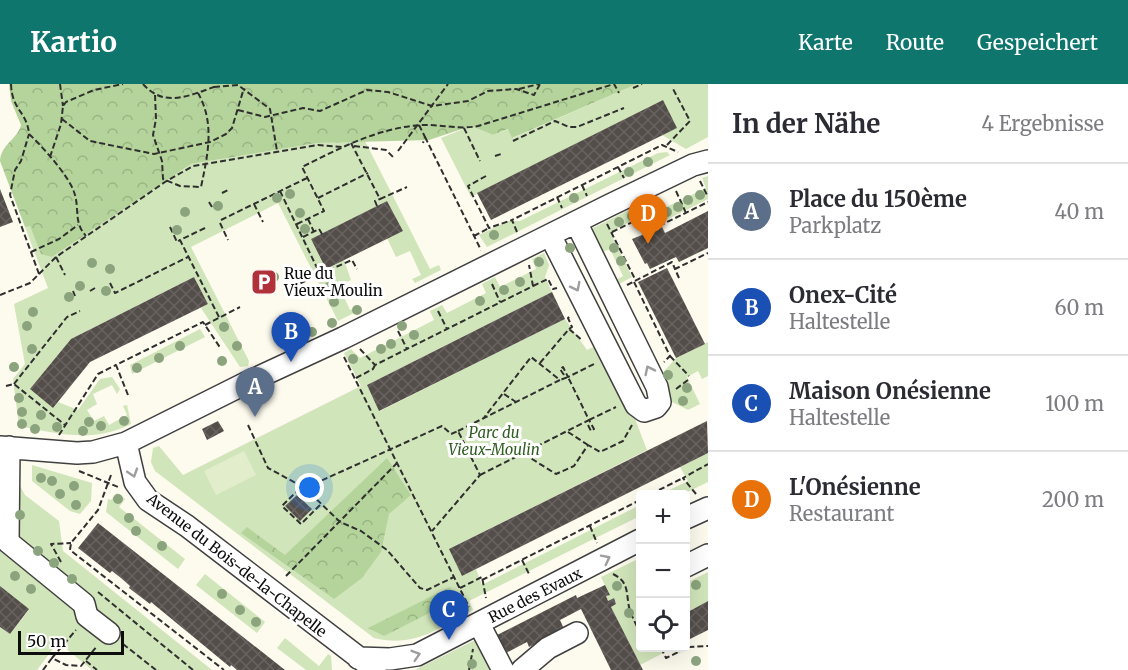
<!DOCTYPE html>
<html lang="de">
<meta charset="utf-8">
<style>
body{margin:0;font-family:Merriweather,serif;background:#f2f2f3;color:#2b2b33}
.controls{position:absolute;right:18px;bottom:18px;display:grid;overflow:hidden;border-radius:6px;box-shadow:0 6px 24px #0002}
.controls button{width:54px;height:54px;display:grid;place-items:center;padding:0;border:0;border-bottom:2px solid #e1e1e2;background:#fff;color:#2b2b33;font:30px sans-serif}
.scale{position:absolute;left:18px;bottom:15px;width:106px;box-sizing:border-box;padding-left:6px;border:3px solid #0d0d0d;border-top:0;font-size:16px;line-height:21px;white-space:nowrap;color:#0d0d0d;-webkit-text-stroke:4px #fff;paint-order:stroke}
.you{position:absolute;left:310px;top:404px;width:21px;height:21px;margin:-15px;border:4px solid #fff;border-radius:50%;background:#1a73e8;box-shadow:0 0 0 9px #1a73e833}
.badge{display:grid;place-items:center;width:39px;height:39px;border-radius:50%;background:#0f766e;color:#fff;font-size:20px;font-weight:700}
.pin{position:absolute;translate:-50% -50px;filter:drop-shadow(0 2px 3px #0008)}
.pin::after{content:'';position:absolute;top:32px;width:21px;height:18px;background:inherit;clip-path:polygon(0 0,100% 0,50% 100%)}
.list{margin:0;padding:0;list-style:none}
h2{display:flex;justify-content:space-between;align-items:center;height:78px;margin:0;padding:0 24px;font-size:26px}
h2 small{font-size:20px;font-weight:400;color:#7c7c81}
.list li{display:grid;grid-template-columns:39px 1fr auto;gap:18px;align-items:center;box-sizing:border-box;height:96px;padding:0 24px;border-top:2px solid #e1e1e2}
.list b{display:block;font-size:22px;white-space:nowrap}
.list p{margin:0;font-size:20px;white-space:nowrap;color:#7c7c81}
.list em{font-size:20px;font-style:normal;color:#7c7c81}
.icon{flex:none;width:33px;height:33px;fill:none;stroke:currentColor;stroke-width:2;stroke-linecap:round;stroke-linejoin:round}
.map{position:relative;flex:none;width:708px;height:586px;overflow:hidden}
header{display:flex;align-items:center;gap:36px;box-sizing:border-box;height:84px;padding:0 30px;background:#0f766e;color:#fff}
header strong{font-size:28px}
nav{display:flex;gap:33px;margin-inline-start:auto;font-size:21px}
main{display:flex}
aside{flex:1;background:#fff}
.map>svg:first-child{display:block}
.grass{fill:#d1e5ba}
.forest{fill:url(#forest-crowns)}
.pitch{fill:#e2edcb}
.building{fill:url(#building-cross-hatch)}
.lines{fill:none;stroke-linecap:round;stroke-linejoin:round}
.minor-casing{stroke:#404040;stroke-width:24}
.path{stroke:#2f2f2f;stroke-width:2;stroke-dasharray:6 3;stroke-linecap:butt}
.minor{stroke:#fff;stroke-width:21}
.tree{fill:#8ca47e}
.oneway{stroke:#9e9e9e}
.labels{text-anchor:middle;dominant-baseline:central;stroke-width:6;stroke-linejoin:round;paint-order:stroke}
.poi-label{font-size:15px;fill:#0d0d0d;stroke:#fff;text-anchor:start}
.park-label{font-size:15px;font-style:italic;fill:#305e23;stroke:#fff}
.street-label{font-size:15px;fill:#0d0d0d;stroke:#fff}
</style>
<header>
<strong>Kartio</strong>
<nav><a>Karte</a><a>Route</a><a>Gespeichert</a></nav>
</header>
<main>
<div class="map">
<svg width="708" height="586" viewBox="0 0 708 586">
<defs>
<pattern id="forest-crowns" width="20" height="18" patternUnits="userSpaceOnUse" patternTransform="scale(1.5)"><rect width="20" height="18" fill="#b5d49b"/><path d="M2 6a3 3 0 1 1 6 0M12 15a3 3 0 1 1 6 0" fill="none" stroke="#9ab584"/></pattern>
<pattern id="building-cross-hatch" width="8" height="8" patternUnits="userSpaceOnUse" patternTransform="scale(1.5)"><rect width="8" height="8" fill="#544e4a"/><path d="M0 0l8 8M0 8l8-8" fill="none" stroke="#686360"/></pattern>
</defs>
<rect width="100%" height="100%" fill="#fdfaee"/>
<!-- grass -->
<path class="grass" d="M637,0h71v53l-22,12 -24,-14 1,-35 -192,97 -30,-59 30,-12 22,9 16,-6 4,9z
M365,57l65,128 9,-4 2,5 -26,13 -3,-4 9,-4 -11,-24 -14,6 -9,-19 16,-7 -16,-30 -76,38 15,30 18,-9 7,20 -12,6 11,24 10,-4v4l-22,11 -60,-118 -87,44 58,114 -1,5 -8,1 -39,-59 7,-4 -14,-27 -123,62 -40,50 22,19 5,-6 20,8 22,-31 12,-2 8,12 -3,5 -5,-9 -19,9 4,10 -10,6 7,11 10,-5 5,9 18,-10 -4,-9 4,-1 4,19c-37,19 -73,10 -112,2l-6,-47 12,-15 -11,-60 34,-16 -23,-61 4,-2 23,32 139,-93 127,-21z
M667,68l3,3 -183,92 -8,-12 29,-14h12l138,-68z
M708,92v23l-42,21 -6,-10 46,-22 -4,-10z
M649,116l5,9 -44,23 22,45 -15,8 -3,-4 9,-5 -13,-27 -10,4 -9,-19 2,-6z
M544,169l5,12 -4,12 7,15 -185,93 13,26 185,-92 22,31 11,-5 35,69 14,36 -197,99 12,27 14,-7 6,16 158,-80v11l-171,85 4,9c-34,18 -58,38 -99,28l-219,-167 -4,-9 2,-14 6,-2 24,29 178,-89 -17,-33 7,-4 9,9 74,-38 -4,-9 12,-6 5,8 39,-20 -4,-9 13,-7 5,10 36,-18 -4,-10z
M200,245l5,8 -73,37 -2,-9z
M708,258v34l-6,3 -4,-8 -11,6 13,27 -12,6 -16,-8 -14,-24 18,-20z
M708,369v29l-25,12h-22l27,-13 -8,-14z
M32,381l60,18 -1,18 -11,13 -10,-3 -38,-30z
M18,398l7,13 34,26 4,30 149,119h-120l-34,-28 -21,28h-37v-43l10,7 19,-24 -29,-24v-34z
M117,409l8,6 -6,8 66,52 -7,10 -72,-57 2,-13 3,1z
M640,474v90h45l1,2 -9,4 -8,-4 -29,15 -29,-58 5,-3 -2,-5 -6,2 -2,-5 3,-2 -8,-17z
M708,488v29l-22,12v-30z
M205,490l60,48 -8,11 -61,-48z
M285,554l34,28 9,-12 3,2 1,14h-26l-29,-22z
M479,554l14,32h-78z"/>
<!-- forest -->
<path class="forest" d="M9,0h628l-125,54 -4,-9 -15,6 -22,-9 -42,14 -111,3 -127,21 -139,93 -11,-3 -11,-28 -5,1 -25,-66c1,-17 17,-21 21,-36l-10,-24z
M387,374l24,37 -22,19 -8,38 -19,26 -28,21 -93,-66 6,-6 38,28z
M450,503l5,13 -71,36 -16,-8z"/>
<!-- pitch -->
<path class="pitch" d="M244,367l12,24 -40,20 -12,-24z"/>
<!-- building -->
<path class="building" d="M663,16l14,28 -186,92 -14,-27z
M0,105l13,33 -13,5z
M387,117l16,30 -77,38 -15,-30z
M708,127v37l-29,14 -3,-5 -26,12 -3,-6 -2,1 -13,-25 30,-12 3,6z
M667,184l38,76 -29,14 -38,-76z
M194,193l14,27 -118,58 -37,46 -23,-19 41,-50z
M552,208l13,27 -186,92 -12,-26z
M218,337l6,10 -17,9 -5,-11z
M707,337l1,32 -246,123 -13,-27z
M297,411l15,14 -12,12 -15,-15z
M98,439l121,95 66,52h-48l-6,-5 -1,2 -79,-65 -1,2 -21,-16 1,-2 -9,-8 -9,-7 -2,2 -32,-25z
M605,501l5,10 -4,1 2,5 6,-3 2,6 -5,3 32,63h-32l-30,-61 -21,11 5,11 -36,16 -2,-5 -23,12 -9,-18 81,-41 1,3z
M0,502l29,23 -19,25 -10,-7z
M708,517v29l-22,11v-28z"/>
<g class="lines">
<!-- minor casing -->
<g class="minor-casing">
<path id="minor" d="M550,151l86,170 8,6 12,-4 4,-5 -3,-15 -81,-165
M126,359l9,39 13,18 39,26 188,144
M0,363l77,6 16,-1 33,-9 120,-60 97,-45 267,-133 83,-40 15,-4
M9,363l-1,95 76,62 3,12 22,17
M686,434l22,-10
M686,482l22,-11
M479,540l24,46
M358,574l32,1 27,-4 223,-115
M522,586l26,-22 29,-15"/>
</g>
<!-- path -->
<path class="path" d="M11,0c1,27 16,27 18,50 12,11 40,42 45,58 6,16 -1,30 12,44
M60,0l3,22
M143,0c21,24 45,12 71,3v-3
M214,3l24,-2 32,24 7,42
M633,4l9,-4
M519,5l20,-5
M155,11l1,24 -3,16 9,26 1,18 17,7 21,1c7,-33 14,-64 -3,-94
M238,26l27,7 38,-9 17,3 47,-21 21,2 44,14 36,-5 20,-10 28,-2 18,6 6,-11
M62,35l28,22 64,13 56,-12 16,-8 6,-6 12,-40
M419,41l6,12 -2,6
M464,44l16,33
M425,53l56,113
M513,57l42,-20 14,6h8l47,-19
M351,59l29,56 27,-12
M667,61l23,-24 -18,-34
M354,62l32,4 7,7
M398,67l50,-67
M495,72l6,-2
M50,73l11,-33 2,-18 3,-4 28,-12 29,-6
M618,83l6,11
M486,92l-18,10 21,42 23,-8
M700,97l8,16
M582,101l5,11
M280,107l40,83 -21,10
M676,107l10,22
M222,109l6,-3
M557,113l5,11
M318,114l50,-25
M209,118l3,5
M254,120l9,18
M653,120l10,20 45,-22
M377,122l-2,-5 5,-2
M308,135l6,13
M221,136l86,-42
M220,139l8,17
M297,140l27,-13 -22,-44c38,-19 76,-39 119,-42 19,-1 38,5 57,1l136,-42 5,9
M607,140l29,57
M170,143l7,15 3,-2
M205,144l-25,12 39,77
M517,148l-5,-12 150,-75 16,7
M612,148l43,-21
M474,152l15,-8
M303,153l16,-8 3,5
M31,168l28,-13 19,-14
M56,173l9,18
M39,190l17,-17 109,-75 28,-16 125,-21 25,2
M320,190l32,-14 5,9
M679,194l-4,-9 33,-16
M634,198l36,74 -6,6
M110,199l5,10 73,-36
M492,200l8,18
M627,201l45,-23 3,7
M533,202l15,-7 5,10 4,-1
M73,207l2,5
M90,207l5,-3
M0,211l30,-12 9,-9 -29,-79 5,-25 6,-9 8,-27
M438,227l9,18
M205,241l35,-18
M569,245l3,-2 -4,-9 3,-3
M398,247l9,18
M360,265l15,16 158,-79 -4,-21
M670,272l19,20
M344,273l125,250
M540,279l29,-34 14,12
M564,291l-4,-6 3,-2 5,10 28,-14
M356,294l17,-9 2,-4
M14,300l53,-67 13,-6
M6,302l8,-2 51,41
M676,305l12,-9
M504,310l12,8
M128,311l-12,-30 87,-43 18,27
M589,336l27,-13
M248,341l20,43 37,20 137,-62 9,8 7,-3 22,44 -48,56
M588,341l3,6 3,-2 -5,-9
M458,347l102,-51 -29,-23 -48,62
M568,348l20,13
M59,351l39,-61 18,-9
M524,370l32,20 18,-8 14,-21 12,7 23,-11 9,-16
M79,387l39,16
M111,391l-13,35 -27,33 -1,7 154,120
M480,391l109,-55 -21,-43 -8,3
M651,410l32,-16
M696,410l-13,-16 25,-14
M320,421l-19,19 -19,-18 13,-13 10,-5 35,34 21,9 26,19 33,38 7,2 27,-13
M590,442l7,17
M522,476l8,16
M61,478l-10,-18 20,-1
M613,490c16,8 13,18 16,33 2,9 8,18 11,27
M286,492l111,-113
M482,496l158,-80
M460,504l22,-11 4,21
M98,508l95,78
M123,560l33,26
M661,564l5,10 23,-11 19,-1
M52,574l24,-28
M86,577l11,9
M43,586l9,-12 14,7 15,1 16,-20
M469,586l4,-21"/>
<!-- minor -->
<use href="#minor" class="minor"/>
</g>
<!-- trees -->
<g class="tree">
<circle cx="648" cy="78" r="5"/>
<circle cx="629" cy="88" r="5"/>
<circle cx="290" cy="110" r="5"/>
<circle cx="700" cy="111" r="5"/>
<circle cx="277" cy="114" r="5"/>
<circle cx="574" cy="114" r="5"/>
<circle cx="688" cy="116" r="5"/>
<circle cx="218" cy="122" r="5"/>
<circle cx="678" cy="123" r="5"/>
<circle cx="185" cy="128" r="5"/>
<circle cx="667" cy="128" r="5"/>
<circle cx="300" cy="129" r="5"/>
<circle cx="632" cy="132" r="5"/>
<circle cx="619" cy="138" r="5"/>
<circle cx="305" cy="145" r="5"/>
<circle cx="177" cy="146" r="5"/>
<circle cx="494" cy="151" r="5"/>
<circle cx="570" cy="164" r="5"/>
<circle cx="614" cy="164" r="5"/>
<circle cx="621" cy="177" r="5"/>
<circle cx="539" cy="178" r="5"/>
<circle cx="92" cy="179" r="5"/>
<circle cx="110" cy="185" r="5"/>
<circle cx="274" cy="193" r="5"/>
<circle cx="520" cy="198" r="5"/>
<circle cx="80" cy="202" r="5"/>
<circle cx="329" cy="203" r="5"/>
<circle cx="504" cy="206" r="5"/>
<circle cx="106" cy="207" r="5"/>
<circle cx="69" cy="213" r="5"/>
<circle cx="480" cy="217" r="5"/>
<circle cx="334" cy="218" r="5"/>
<circle cx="357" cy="226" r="5"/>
<circle cx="33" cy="228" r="5"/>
<circle cx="332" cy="239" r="5"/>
<circle cx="27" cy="242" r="5"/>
<circle cx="402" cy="242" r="5"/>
<circle cx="224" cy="243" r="5"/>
<circle cx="312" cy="248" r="5"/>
<circle cx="414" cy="251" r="5"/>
<circle cx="294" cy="257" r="5"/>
<circle cx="391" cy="260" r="5"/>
<circle cx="180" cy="262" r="5"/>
<circle cx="237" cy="262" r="5"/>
<circle cx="32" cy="265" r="5"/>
<circle cx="381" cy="265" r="5"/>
<circle cx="159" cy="274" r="5"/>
<circle cx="353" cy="275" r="5"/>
<circle cx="222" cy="277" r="5"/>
<circle cx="14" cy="283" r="5"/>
<circle cx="137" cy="284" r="5"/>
<circle cx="668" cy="291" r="5"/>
<circle cx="687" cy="304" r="5"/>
<circle cx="19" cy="314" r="5"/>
<circle cx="683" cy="317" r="5"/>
<circle cx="22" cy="328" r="5"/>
<circle cx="41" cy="331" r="5"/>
<circle cx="124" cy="337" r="5"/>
<circle cx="89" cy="338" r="5"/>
<circle cx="22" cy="340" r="5"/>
<circle cx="101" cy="342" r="5"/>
<circle cx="57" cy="343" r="5"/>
<circle cx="35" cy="345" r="5"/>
<circle cx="83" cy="347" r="5"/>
<circle cx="41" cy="394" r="5"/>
<circle cx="52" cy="397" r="5"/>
<circle cx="74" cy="402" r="5"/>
<circle cx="60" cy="410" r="5"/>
<circle cx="118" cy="415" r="5"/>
<circle cx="76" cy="421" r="5"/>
<circle cx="20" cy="431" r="5"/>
<circle cx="129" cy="434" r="5"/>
<circle cx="136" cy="447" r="5"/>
<circle cx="162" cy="462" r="5"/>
<circle cx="38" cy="467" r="5"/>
<circle cx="54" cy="479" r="5"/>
<circle cx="15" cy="492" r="5"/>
<circle cx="72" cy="495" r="5"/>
<circle cx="696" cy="501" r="5"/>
<circle cx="617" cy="502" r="5"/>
<circle cx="31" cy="505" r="5"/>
<circle cx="222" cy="510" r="5"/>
<circle cx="240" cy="526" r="5"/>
<circle cx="629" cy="529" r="5"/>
<circle cx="256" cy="538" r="5"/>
<circle cx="696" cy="577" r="5"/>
<circle cx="472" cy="580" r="5"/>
</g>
<!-- one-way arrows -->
<defs><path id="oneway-chevron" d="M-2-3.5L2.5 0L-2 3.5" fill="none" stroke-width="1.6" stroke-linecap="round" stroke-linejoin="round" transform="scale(1.5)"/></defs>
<g class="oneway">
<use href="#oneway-chevron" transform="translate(576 203) rotate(63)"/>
<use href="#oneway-chevron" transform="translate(649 286) rotate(-116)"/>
<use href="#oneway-chevron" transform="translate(133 389) rotate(72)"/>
<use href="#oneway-chevron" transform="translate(606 475) rotate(-27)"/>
<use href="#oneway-chevron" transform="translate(416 571) rotate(-17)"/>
</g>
<!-- icons -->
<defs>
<g id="parking-square" transform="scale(1.35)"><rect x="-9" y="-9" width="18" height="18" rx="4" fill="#b03139" stroke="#fff"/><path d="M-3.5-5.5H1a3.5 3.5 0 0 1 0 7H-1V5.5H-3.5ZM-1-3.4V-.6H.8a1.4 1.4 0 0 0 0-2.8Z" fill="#fff"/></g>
</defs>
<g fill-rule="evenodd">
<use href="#parking-square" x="264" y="198"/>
</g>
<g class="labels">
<!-- poi labels -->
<g class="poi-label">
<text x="284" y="189">Rue du<tspan x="284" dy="17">Vieux-Moulin</tspan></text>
</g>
<!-- park labels -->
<g class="park-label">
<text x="494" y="348">Parc du<tspan x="494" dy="17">Vieux-Moulin</tspan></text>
</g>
<!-- street labels -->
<g class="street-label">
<text transform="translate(237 481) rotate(38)">Avenue du Bois-de-la-Chapelle</text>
<text transform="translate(535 511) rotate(-27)">Rue des Evaux</text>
</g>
</g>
</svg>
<div class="controls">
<button>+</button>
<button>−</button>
<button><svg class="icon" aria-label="locate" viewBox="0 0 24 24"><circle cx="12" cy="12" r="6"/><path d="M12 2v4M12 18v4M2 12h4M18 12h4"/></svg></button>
</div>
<div class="scale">50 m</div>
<div class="you"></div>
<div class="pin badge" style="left:255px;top:333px;background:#5c6f8a">A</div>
<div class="pin badge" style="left:291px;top:278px;background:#1a4fb4">B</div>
<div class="pin badge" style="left:449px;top:556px;background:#1a4fb4">C</div>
<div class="pin badge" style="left:648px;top:160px;background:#e8710a">D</div>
</div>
<aside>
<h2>In der Nähe<small>4 Ergebnisse</small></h2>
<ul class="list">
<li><span class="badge" style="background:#5c6f8a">A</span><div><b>Place du 150ème</b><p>Parkplatz</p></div><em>40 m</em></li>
<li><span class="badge" style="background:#1a4fb4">B</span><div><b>Onex-Cité</b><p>Haltestelle</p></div><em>60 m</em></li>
<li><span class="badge" style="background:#1a4fb4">C</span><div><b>Maison Onésienne</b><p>Haltestelle</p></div><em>100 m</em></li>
<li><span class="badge" style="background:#e8710a">D</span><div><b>L'Onésienne</b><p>Restaurant</p></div><em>200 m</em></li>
</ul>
</aside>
</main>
